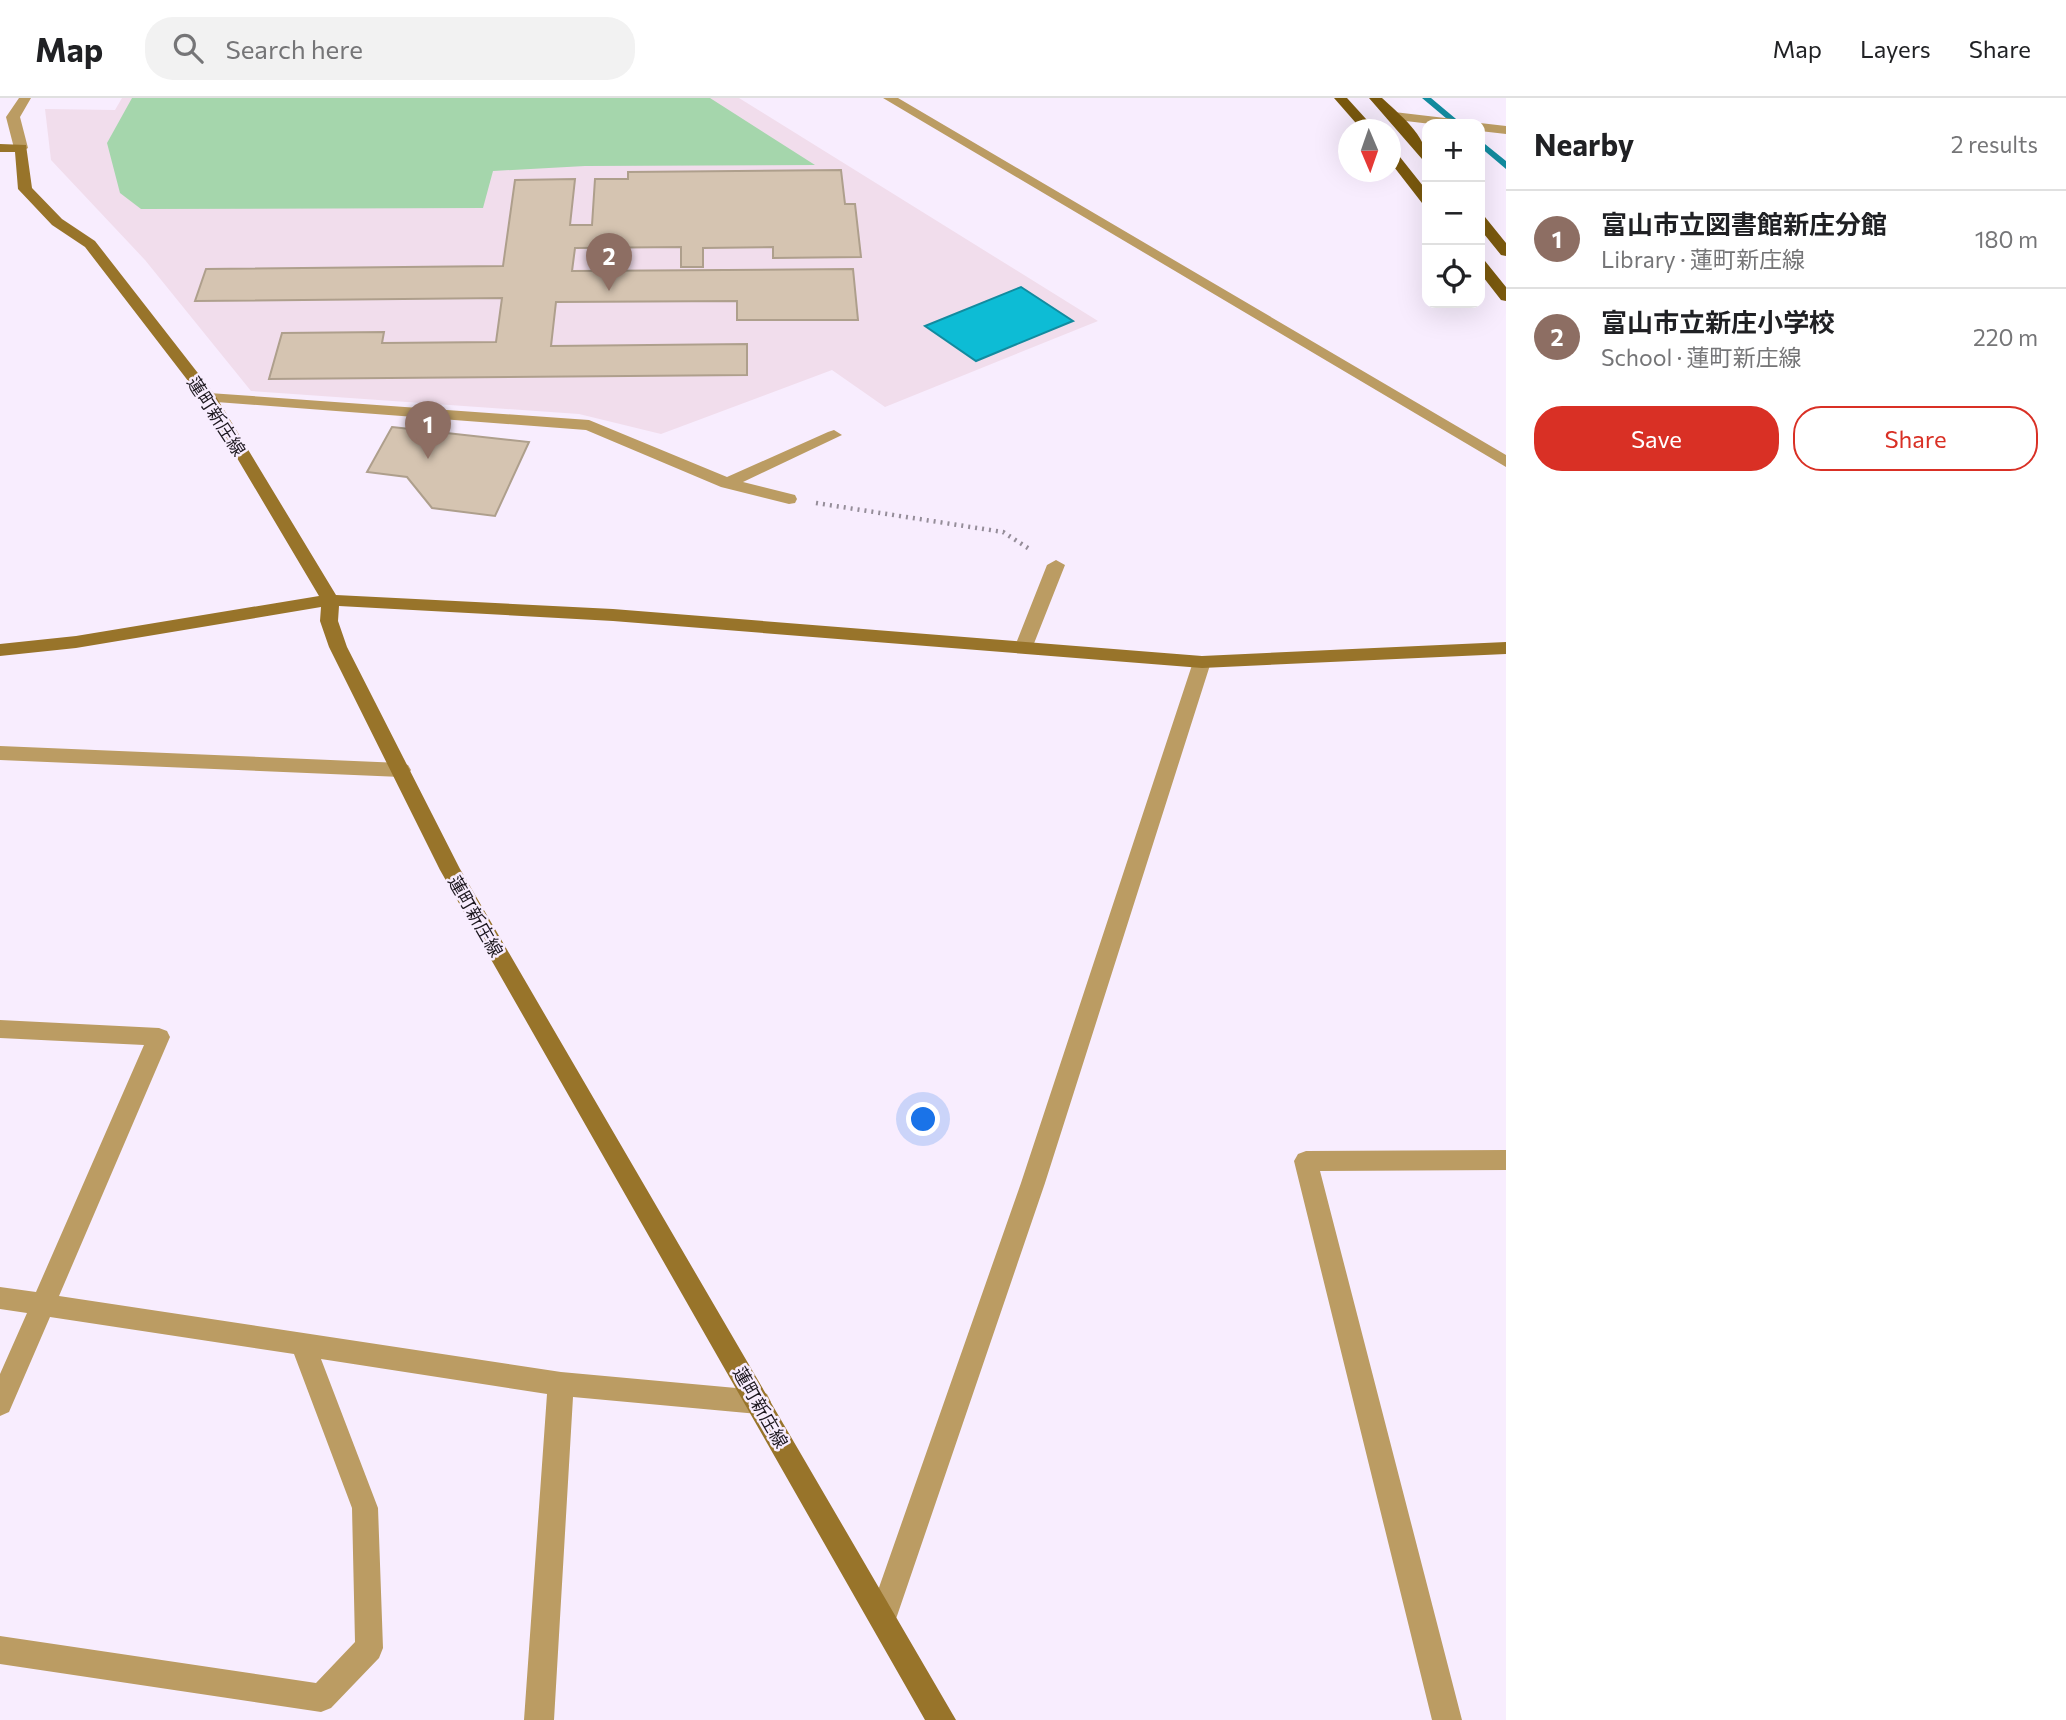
<!DOCTYPE html>
<meta charset="utf-8">
<style>
body{margin:0;font-family:Commissioner,"Noto Sans JP",sans-serif;background:#f2f2f2;color:#202124}
.controls{position:absolute;right:21px;top:21px;display:grid;overflow:hidden;border-radius:14px;box-shadow:0 7px 28px #0002}
.controls button{width:63px;height:63px;display:grid;place-items:center;padding:0;border:0;border-bottom:2px solid #e0e0e0;background:#fff;color:#202124;font:35px sans-serif}
.compass{position:absolute;left:1338px;top:21px;width:63px;height:63px;border-radius:50%;background:#fff;box-shadow:0 7px 28px #0002;rotate:178deg}
.you{position:absolute;left:924px;top:1022px;width:24px;height:24px;margin:-18px;border:5px solid #fff;border-radius:50%;background:#1a73e8;box-shadow:0 0 0 10px #1a73e833}
.badge{display:grid;place-items:center;width:46px;height:46px;border-radius:50%;background:#d93025;color:#fff;font-size:23px;font-weight:700}
.pin{position:absolute;translate:-50% -58px;filter:drop-shadow(0 2px 4px #0008)}
.pin::after{content:'';position:absolute;top:37px;width:24px;height:21px;background:inherit;clip-path:polygon(0 0,100% 0,50% 100%)}
.list{margin:0;padding:0;list-style:none}
h2{display:flex;justify-content:space-between;align-items:center;height:91px;margin:0;padding:0 28px;font-size:30px}
h2 small{font-size:23px;font-weight:400;color:#757577}
.list li{display:grid;grid-template-columns:46px 1fr auto;gap:21px;align-items:center;box-sizing:border-box;height:98px;padding:0 28px;border-top:2px solid #e0e0e0}
.list b{display:block;font-size:26px;white-space:nowrap}
.list p{margin:0;font-size:23px;white-space:nowrap;color:#757577}
.list em{font-size:23px;font-style:normal;color:#757577}
.actions{display:flex;gap:14px;padding:21px 28px}
.actions a{flex:1;padding:16px 0;border:2px solid #d93025;border-radius:28px;text-align:center;font-size:24px;color:#d93025}
.actions .main{background:#d93025;color:#fff}
.icon{flex:none;width:38px;height:38px;fill:none;stroke:currentColor;stroke-width:2;stroke-linecap:round;stroke-linejoin:round}
.map{position:relative;flex:none;width:1506px;height:1622px;overflow:hidden}
header{display:flex;align-items:center;gap:42px;box-sizing:border-box;height:98px;padding:0 35px;background:#fff;border-bottom:2px solid #e0e0e0}
header strong{font-size:33px}
nav{display:flex;gap:38px;margin-inline-start:auto;font-size:24px}
.search{width:490px;height:63px;background:#f2f2f2;display:flex;align-items:center;gap:18px;box-sizing:border-box;padding:0 24px;border-radius:28px;color:#757577;font-size:26px}
main{display:flex}
aside{flex:1;background:#fff}
.map>svg:first-child{display:block}
.education{fill:#f1ddec}
.green{fill:#a5d6ac}
.water{fill:#0dbcd5;stroke:#128b9f;stroke-width:2}
.lines{fill:none;stroke-linecap:round;stroke-linejoin:round}
.stream{fill:#128b9f;fill-rule:evenodd}
.building{fill:#d5c4b1;stroke:#ae9f8c;stroke-width:2}
.path{stroke:#958d99;stroke-width:4.5;stroke-dasharray:2 5;stroke-linecap:butt}
.street{fill:#bb9c63;fill-rule:evenodd}
.secondary{fill:#98742a;fill-rule:evenodd}
.primary{fill:#7a590e;fill-rule:evenodd}
.labels{text-anchor:middle;dominant-baseline:central;stroke-width:5;stroke-linejoin:round;paint-order:stroke}
.street-label{font-size:18px;fill:#1e1920;stroke:#f8edfe}
</style>
<header>
<strong>Map</strong>
<div class="search"><svg class="icon" aria-label="search" viewBox="0 0 24 24"><circle cx="10" cy="10" r="6"/><path d="M15 15l6 6"/></svg>Search here</div>
<nav><a>Map</a><a>Layers</a><a>Share</a></nav>
</header>
<main>
<div class="map">
<svg width="1506" height="1622" viewBox="0 0 1506 1622">
<rect width="100%" height="100%" fill="#f8edfe"/>
<!-- education -->
<path class="education" d="M122,0h617l359,223 -213,86 -53,-37 -171,64 -82,-20 -328,-23 -106,-131 -94,-100 -6,-51 70,1z"/>
<!-- green -->
<path class="green" d="M132,0h578l105,67 -230,1 -92,5 -10,37 -342,1 -21,-16 -13,-50z"/>
<!-- water -->
<path class="water" d="M1021,189l52,34 -97,40 -51,-35z"/>
<g class="lines">
<!-- stream -->
<path class="stream" d="M1422,0h9l31,26h-9z
M1480,42l26,21v8l-26,-22z"/>
</g>
<!-- building -->
<path class="building" d="M841,72l4,34h10l6,53 -88,1v-11l-70,1v19h-22v-20l-106,1 -3,23 281,-2 5,51h-121v-19l-181,1 -5,44 196,-2v31l-478,4 13,-46 102,-1 -2,11 114,-1 6,-44 -307,3 11,-32 297,-3 12,-86 60,-1 -5,46h22l3,-46h33v-7z
M392,329l137,15 -34,74 -63,-8 -25,-31 -40,-5z"/>
<g class="lines">
<!-- path -->
<path class="path" d="M816,405l187,29 28,18"/>
<!-- street -->
<path class="street" d="M19,0h12l-11,19 8,31 -7,4 -7,-4 -8,-31z
M883,0h15l608,357v12z
M1394,14l68,8 7,4h-38l-42,-5 -2,-3z
M1480,25l26,3v8l-26,-3v-7h-5z
M209,295l380,27 138,57 101,-45 6,-2 8,5 -99,47 52,13 2,4 -2,4 -6,1 -68,-17 -135,-57 -383,-29 -2,-3z
M1056,462l9,5 -32,81 -3,4h-12l-3,-4 32,-81z
M1202,558l7,2 2,4 -166,521 -148,433 -4,10 -10,4 -10,-4 -4,-10 152,-433 172,-521 2,-4z
M0,648l401,17 7,2 3,5 -3,5 -7,2 -401,-17z
M0,922l159,8 8,3 3,6 -111,259 502,76 197,18 9,4 4,8 -4,8 -9,4 -185,-17 -19,323h-30l23,-326 -226,-35 57,149 5,140 -4,10 -48,50 -10,4 -321,-48v-28l316,47 39,-41 -3,-134 -58,-154 -244,-37 -41,95 -9,4v-42l27,-61 -27,-4v-22l36,5 108,-247 -144,-7z
M1506,1052v20l-186,1 142,549h-30l-138,-559 4,-7 8,-3z"/>
<!-- secondary -->
<path class="secondary" d="M0,46l26,1 6,43 30,31 33,22 120,154 121,200 277,14 589,47 304,-14v12l-304,14 -589,-47 -274,-15 -1,15 9,26 113,222 496,851h-31l-485,-850 -111,-223 -9,-26 1,-14 -245,41 -76,8v-12l76,-8 243,-40 -117,-197 -117,-152 -33,-22 -34,-36 -3,-37h-15z"/>
<!-- primary -->
<path class="primary" d="M1334,0h13l29,32h-14z
M1369,0h13c17,16 45,38 45,62l-5,-1z
M1391,53l5,1 31,39v13l-5,-1 -31,-40z
M1480,118l5,1 21,26v13l-5,-1 -21,-26z
M1480,162l5,1 21,26v14l-5,-1 -21,-27z"/>
</g>
<g class="labels">
<!-- street labels -->
<g class="street-label">
<text transform="translate(217 318) rotate(57)">蓮町新庄線</text>
<text transform="translate(476 818) rotate(60)">蓮町新庄線</text>
<text transform="translate(761 1309) rotate(60)">蓮町新庄線</text>
</g>
</g>
</svg>
<div class="controls">
<button>+</button>
<button>−</button>
<button><svg class="icon" aria-label="locate" viewBox="0 0 24 24"><circle cx="12" cy="12" r="6"/><path d="M12 2v4M12 18v4M2 12h4M18 12h4"/></svg></button>
</div>
<svg class="compass" viewBox="-18 -18 36 36"><path d="M0-13l5 13h-10z" fill="#e53935"/><path d="M0 13l5-13h-10z" fill="#757577"/></svg>
<div class="you"></div>
<div class="pin badge" style="left:428px;top:361px;background:#8d6e63">1</div>
<div class="pin badge" style="left:609px;top:193px;background:#8d6e63">2</div>
</div>
<aside>
<h2>Nearby<small>2 results</small></h2>
<ul class="list">
<li><span class="badge" style="background:#8d6e63">1</span><div><b>富山市立図書館新庄分館</b><p>Library · 蓮町新庄線</p></div><em>180 m</em></li>
<li><span class="badge" style="background:#8d6e63">2</span><div><b>富山市立新庄小学校</b><p>School · 蓮町新庄線</p></div><em>220 m</em></li>
</ul>
<div class="actions"><a class="main">Save</a><a>Share</a></div>
</aside>
</main>
